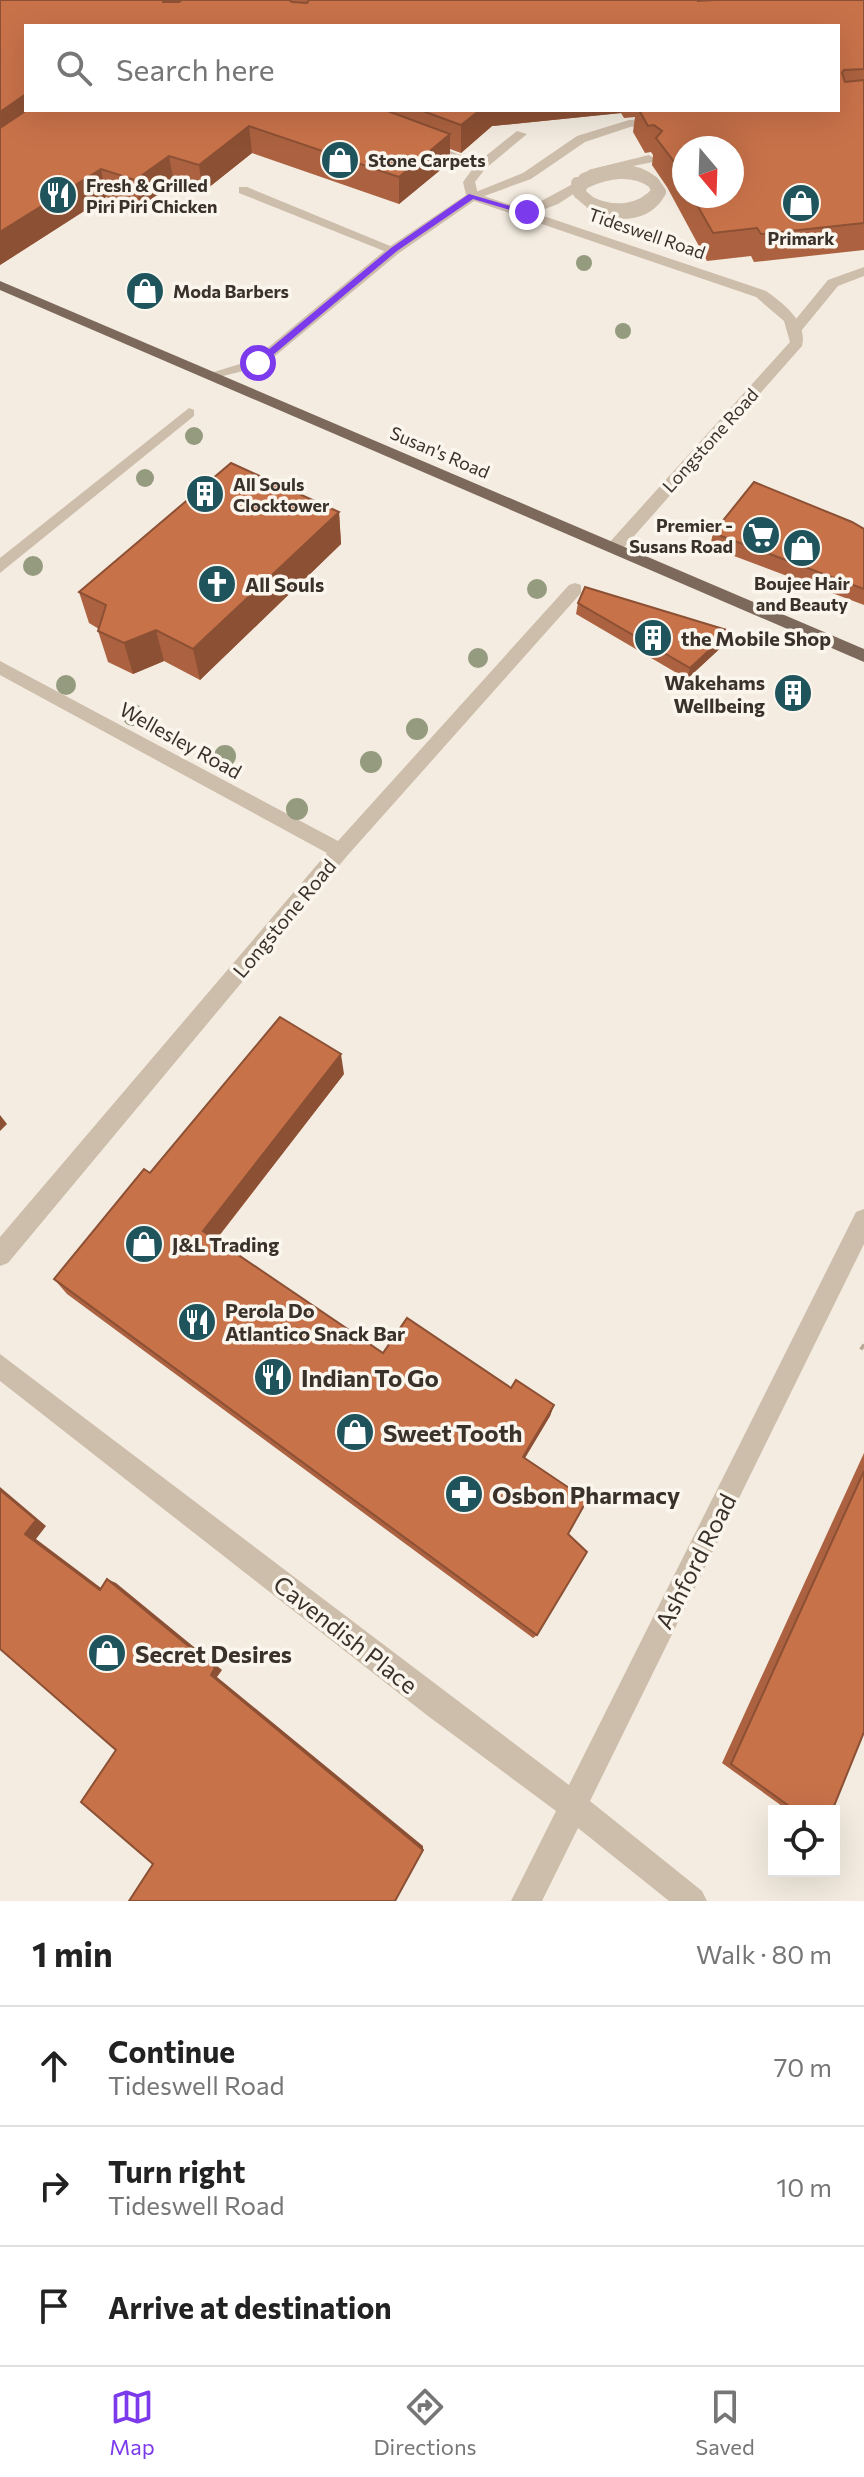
<!DOCTYPE html>
<meta charset="utf-8">
<style>
body{margin:0;font-family:Commissioner,sans-serif;background:#f6f6f6;color:#222}
.controls{position:absolute;right:24px;bottom:24px;display:grid;overflow:hidden;border-radius:0px;box-shadow:0 8px 32px #0002}
.controls button{width:72px;height:72px;display:grid;place-items:center;padding:0;border:0;border-bottom:2px solid #e0e0e0;background:#fff;color:#222;font:40px sans-serif}
.compass{position:absolute;left:672px;top:136px;width:72px;height:72px;border-radius:50%;background:#fff;box-shadow:0 8px 32px #0002;rotate:161deg}
.stop{position:absolute;width:24px;height:24px;margin:-18px;border:6px solid #7c3aed;border-radius:50%;background:#fff}
.stop.end{background:#7c3aed;border-color:#fff;box-shadow:0 2px 8px #0008}
.list{margin:0;padding:0;list-style:none}
h2{display:flex;justify-content:space-between;align-items:center;height:104px;margin:0;padding:0 32px;font-size:34px}
h2 small{font-size:26px;font-weight:400;color:#767676}
.list li{display:grid;grid-template-columns:52px 1fr auto;gap:24px;align-items:center;box-sizing:border-box;height:120px;padding:0 32px;border-top:2px solid #e0e0e0}
.list b{display:block;font-size:30px;white-space:nowrap}
.list p{margin:0;font-size:26px;white-space:nowrap;color:#767676}
.list em{font-size:26px;font-style:normal;color:#767676}
.icon{flex:none;width:44px;height:44px;fill:none;stroke:currentColor;stroke-width:2;stroke-linecap:round;stroke-linejoin:round}
.map{position:relative;flex:none;width:864px;height:1901px;overflow:hidden}
.search{position:absolute;background:#fff;box-shadow:0 8px 32px #0002;left:24px;right:24px;top:24px;height:88px;display:flex;align-items:center;gap:20px;box-sizing:border-box;padding:0 28px;border-radius:0px;color:#767676;font-size:30px}
.sheet{height:464px;background:#fff}
nav{display:flex;justify-content:space-around;align-items:center;box-sizing:border-box;height:112px;border-top:2px solid #e0e0e0;background:#fff;font-size:22px;color:#767676}
nav a{display:grid;justify-items:center;gap:4px}
nav .on{color:#7c3aed}
.map>svg:first-child{display:block}
.lines{fill:none;stroke-linecap:round;stroke-linejoin:round}
.path{stroke:#b9a795;stroke-width:6;stroke-dasharray:5 5;stroke-linecap:butt}
.service{fill:#cdbdab;fill-rule:evenodd}
.minor{fill:#cdbdab;fill-rule:evenodd}
.tertiary{fill:#cdbdab;fill-rule:evenodd}
.primary{fill:#7c695c;fill-rule:evenodd}
.service-bridge{stroke:#cdbdab;stroke-width:12}
.tree{fill:#949b7e}
.wall{fill:#ac6240;fill-rule:evenodd}
.shaded-wall{fill:#8c5034}
.building{fill:#c8724a;stroke:#8c5034;stroke-width:2}
.route{fill:#7c3aed}
.labels{text-anchor:middle;dominant-baseline:central;stroke-width:7;stroke-linejoin:round;paint-order:stroke}
.far-poi-label{font-size:18px;font-weight:bold;fill:#3a312b;stroke:#fbf6ed;text-anchor:start}
.far-street-label{font-size:18px;fill:#3a312b;stroke:#fbf6ed}
.poi-label{font-size:20px;font-weight:bold;fill:#3a312b;stroke:#fbf6ed;text-anchor:start}
.street-label{font-size:20px;fill:#3a312b;stroke:#fbf6ed}
.near-poi-label{font-size:24px;font-weight:bold;fill:#3a312b;stroke:#fbf6ed;text-anchor:start}
.near-street-label{font-size:24px;fill:#3a312b;stroke:#fbf6ed}
</style>
<div class="map">
<svg width="864" height="1901" viewBox="0 0 864 1901">
<rect width="100%" height="100%" fill="#f4ece0"/>
<g class="lines">
<!-- path -->
<path class="path" d="M861,1346l3,2"/>
<!-- service -->
<path class="service" d="M659,118l6,3 -2,2 -33,4 -45,15 -54,37 -55,20 -10,-3 57,-23 54,-37 52,-16z
M423,143h8l56,23 -10,3 -54,-20z
M649,155l6,4 -2,3 -59,12 -6,-4z
M582,179l10,3 -34,22 -31,12 -6,-4z
M239,187h8l153,63 -11,3 -150,-60z
M864,267v9l-26,10 -37,45h-10v-6l37,-45z"/>
<!-- minor -->
<path class="minor" d="M517,131l10,3 -42,35 -10,13 3,12 288,97c18,13 42,31 36,55l-182,206 -6,1 -8,-5 2,-4 182,-202 -6,-21 -28,-24 -282,-96 -75,52 -136,113 -52,13 -7,-4 49,-15 136,-113 77,-52 -3,-13 14,-19z
M189,408l5,2v6l-194,157v-15z
M575,583l6,2v8l-234,263 -339,407 -8,3v-29l327,-384 -327,-178v-14l338,180 231,-256z"/>
<!-- tertiary -->
<path class="tertiary" d="M864,1209v35l-274,557 112,90 5,10h-38l-91,-73 -36,73h-31l45,-90 -128,-95 -428,-335v-27l569,431 287,-573z"/>
<!-- primary -->
<path class="primary" d="M0,281l864,368v13l-864,-372z"/>
<!-- service-bridge -->
<path class="service-bridge" d="M586,182c21,-10 47,-14 67,0
M577,183l2,10
M579,193l5,-14c23,-10 48,-14 69,3
M579,193l12,10
M579,193l12,10
M591,203c23,11 51,8 67,-12l-5,-9
M591,203c23,14 55,15 69,-11l-7,-10"/>
</g>
<!-- trees -->
<g class="tree">
<circle cx="584" cy="263" r="8"/>
<circle cx="623" cy="331" r="8"/>
<circle cx="194" cy="436" r="9"/>
<circle cx="145" cy="478" r="9"/>
<circle cx="33" cy="566" r="10"/>
<circle cx="537" cy="589" r="10"/>
<circle cx="478" cy="658" r="10"/>
<circle cx="66" cy="685" r="10"/>
<circle cx="133" cy="715" r="11"/>
<circle cx="417" cy="729" r="11"/>
<circle cx="225" cy="756" r="11"/>
<circle cx="371" cy="762" r="11"/>
<circle cx="297" cy="809" r="11"/>
</g>
<!-- wall -->
<path class="wall" d="M0,0h864v250l-110,12 -3,-6 -44,5 -40,-74 -15,-22 1,-10 -2,-3 -6,1 -12,-21 2,-15 -11,1 -3,-5 -129,13 -31,27 -11,-4v13l-51,42 -147,-51 -49,39 -29,-9 -34,24 -34,-10 -106,68zM26,26h812v84h-812zM684,148l48,48h-48z
M339,512l2,32 -141,136 -36,-19 -31,13 -25,-12 -10,-31 1,-2 -10,-6 -10,-31z
M864,529v76l-154,-58 3,-14z
M578,603l152,28 -3,11 -40,37 -111,-65z
M344,1074l-128,166 167,113 128,35 43,17 -4,11 -25,42 43,76 -31,101 -4,3 -466,-344 -13,-15z
M864,1453v279l-32,79h-43l-67,-48z"/>
<!-- shaded-wall -->
<path class="shaded-wall" d="M163,0h34l-30,24z
M26,94v16l-26,34v-32z
M480,110h142l-1,3 -129,13 -31,27v-28z
M249,126l3,27 -49,39 -4,-27z
M450,134v28l-51,42v-27z
M169,156l5,27 -34,24 -5,-27z
M101,169l5,28 -106,68v-33z
M339,512l2,32 -141,136 -7,-31z
M156,630l8,31 -31,13 -9,-31z
M730,631l-3,11 -40,37 3,-11z
M341,1054l3,20 -134,173 -7,-16z
M0,1115l7,9 -7,7z
M554,1405l-4,11 -30,50 3,-9z
M0,1487l46,39 -10,13 73,55 -9,-4 -75,-56 -25,-44z
M107,1579l9,4 106,87 -5,7 206,169v4l-212,-175z"/>
<!-- building -->
<path class="building" d="M0,0h163v2h16l3,-2h107l3,2 15,1 2,-3h389v1l16,-1h150v69l-20,1 -2,3 3,9 19,-2v143l-103,11 -4,-6 -44,5 -21,-37h40v-48h-48v34l-12,-23 -16,-21 6,-7 -8,-6 -6,1 -9,-16h199v-84h-812v68l-26,18z
M27,110h358l65,24 -51,43 -150,-51 -50,39 -30,-9 -34,24 -34,-11 -101,63v-104z
M420,110h60l-19,15z
M231,463l108,49 -146,137 -37,-19 -32,13 -26,-12 8,-26 -27,-13z
M754,482l98,40 12,7v60l-151,-56z
M585,587l145,44 -40,37 -112,-65z
M280,1017l61,37 -138,177 180,122 24,-35 104,70 5,-8 38,25 -31,52 64,43 -19,34 19,18 -50,83 -483,-356 90,-110 6,4z
M864,1471v261l-32,79h-36l-65,-47z
M0,1490l36,30 -11,14 75,56 7,-11 108,89 -4,7 212,175 -28,51h-266l24,-37 -72,-62 35,-52 -116,-101z"/>
<!-- route -->
<path class="route" d="M469,194l62,18 -4,3 -54,-16 -76,52 -136,114h-6v-4l136,-113z"/>
<!-- icons -->
<defs>
<g id="shop-disc" transform="scale(2)"><circle r="9.5" fill="#1f545d" stroke="#fbf6ed"/><path d="M-5-2.5h2.3a2.7 3.5 0 0 1 5.4 0H5L5.5 6h-11ZM-1.5-2.5h3a1.5 2.3 0 0 0-3 0Z" fill="#fff"/></g>
<g id="restaurant-disc" transform="scale(2)"><circle r="9.5" fill="#1f545d" stroke="#fbf6ed"/><path d="M-5-6h1v4h1v-4h1v4h1v-4h1v5L-1.5 .5V6h-2V.5L-5-1ZM5-6V6H3V1.5H1.5Q1.5-4 5-6Z" fill="#fff"/></g>
<g id="building-disc" transform="scale(2)"><circle r="9.5" fill="#1f545d" stroke="#fbf6ed"/><path d="M-4-6H4V6H1V3H-1V6H-4ZM-2.5-4.3h1.7v1.8h-1.7ZM.8-4.3h1.7v1.8H.8ZM-2.5-1h1.7V.8h-1.7ZM.8-1h1.7V.8H.8Z" fill="#fff"/></g>
<g id="supermarket-disc" transform="scale(2)"><circle r="9.5" fill="#1f545d" stroke="#fbf6ed"/><path d="M-6-5.5h2.5l.6 2H6L4.5 2H-2.5L-4.4-4H-6ZM-1.5 3.2a1.3 1.3 0 1 0 .1 0ZM3 3.2a1.3 1.3 0 1 0 .1 0Z" fill="#fff"/></g>
<g id="church-disc" transform="scale(2)"><circle r="9.5" fill="#1f545d" stroke="#fbf6ed"/><path d="M-1.2-6h2.4v3.5h3.3v2.4h-3.3V6h-2.4V-.1h-3.3v-2.4h3.3Z" fill="#fff"/></g>
<g id="pharmacy-disc" transform="scale(2)"><circle r="9.5" fill="#1f545d" stroke="#fbf6ed"/><path d="M-2-6h4v4h4v4h-4v4h-4v-4h-4v-4h4Z" fill="#fff"/></g>
</defs>
<g fill-rule="evenodd">
<use href="#shop-disc" x="340" y="160"/>
<use href="#restaurant-disc" x="58" y="195"/>
<use href="#shop-disc" x="801" y="203"/>
<use href="#shop-disc" x="145" y="291"/>
<use href="#building-disc" x="205" y="494"/>
<use href="#supermarket-disc" x="761" y="535"/>
<use href="#shop-disc" x="802" y="548"/>
<use href="#church-disc" x="217" y="584"/>
<use href="#building-disc" x="653" y="638"/>
<use href="#building-disc" x="793" y="693"/>
<use href="#shop-disc" x="144" y="1244"/>
<use href="#restaurant-disc" x="197" y="1322"/>
<use href="#restaurant-disc" x="273" y="1377"/>
<use href="#shop-disc" x="355" y="1432"/>
<use href="#pharmacy-disc" x="464" y="1494"/>
<use href="#shop-disc" x="107" y="1653"/>
</g>
<g class="labels">
<!-- far-poi labels -->
<g class="far-poi-label">
<text x="368" y="160">Stone Carpets</text>
<text x="86" y="185">Fresh &amp; Grilled<tspan x="86" dy="21">Piri Piri Chicken</tspan></text>
<text x="801" y="238" text-anchor="middle">Primark</text>
<text x="173" y="291">Moda Barbers</text>
<text x="233" y="484">All Souls<tspan x="233" dy="21">Clocktower</tspan></text>
<text x="733" y="525" text-anchor="end">Premier -<tspan x="733" dy="21">Susans Road</tspan></text>
<text x="802" y="583" text-anchor="middle">Boujee Hair<tspan x="802" dy="21">and Beauty</tspan></text>
</g>
<!-- far-street labels -->
<g class="far-street-label">
<text transform="translate(647 233) rotate(19)">Tideswell Road</text>
<text transform="translate(710 440) rotate(-48)">Longstone Road</text>
<text transform="translate(440 452) rotate(23)">Susan's Road</text>
</g>
<!-- poi labels -->
<g class="poi-label">
<text x="245" y="584">All Souls</text>
<text x="681" y="638">the Mobile Shop</text>
<text x="765" y="682" text-anchor="end">Wakehams<tspan x="765" dy="23">Wellbeing</tspan></text>
<text x="172" y="1244">J&amp;L Trading</text>
<text x="225" y="1310">Perola Do<tspan x="225" dy="23">Atlantico Snack Bar</tspan></text>
</g>
<!-- street labels -->
<g class="street-label">
<text transform="translate(181 740) rotate(29)">Wellesley Road</text>
<text transform="translate(284 918) rotate(-50)">Longstone Road</text>
</g>
<!-- near-poi labels -->
<g class="near-poi-label">
<text x="301" y="1377">Indian To Go</text>
<text x="383" y="1432">Sweet Tooth</text>
<text x="492" y="1494">Osbon Pharmacy</text>
<text x="135" y="1653">Secret Desires</text>
</g>
<!-- near-street labels -->
<g class="near-street-label">
<text transform="translate(695 1561) rotate(-63)">Ashford Road</text>
<text transform="translate(346 1634) rotate(38)">Cavendish Place</text>
</g>
</g>
</svg>
<div class="controls">
<button><svg class="icon" aria-label="locate" viewBox="0 0 24 24"><circle cx="12" cy="12" r="6"/><path d="M12 2v4M12 18v4M2 12h4M18 12h4"/></svg></button>
</div>
<svg class="compass" viewBox="-18 -18 36 36"><path d="M0-13l5 13h-10z" fill="#e53935"/><path d="M0 13l5-13h-10z" fill="#767676"/></svg>
<div class="stop" style="left:258px;top:363px"></div>
<div class="stop end" style="left:527px;top:212px"></div>
<div class="search"><svg class="icon" aria-label="search" viewBox="0 0 24 24"><circle cx="10" cy="10" r="6"/><path d="M15 15l6 6"/></svg>Search here</div>
</div>
<section class="sheet">
<h2>1 min<small>Walk · 80 m</small></h2>
<ul class="list">
<li><svg class="icon" aria-label="ahead" viewBox="0 0 24 24"><path d="M12 20V5M6 11l6-6 6 6"/></svg><div><b>Continue</b><p>Tideswell Road</p></div><em>70 m</em></li>
<li><svg class="icon" aria-label="right" viewBox="0 0 24 24"><path d="M7 20v-9h11M14 6l5 5-5 5"/></svg><div><b>Turn right</b><p>Tideswell Road</p></div><em>10 m</em></li>
<li><svg class="icon" aria-label="arrive" viewBox="0 0 24 24"><path d="M6 21V4h12l-3 4 3 4H6"/></svg><div><b>Arrive at destination</b></div></li>
</ul>
</section>
<nav>
<a class="on"><svg class="icon" aria-label="map" viewBox="0 0 24 24"><path d="M3 6l6-2 6 2 6-2v14l-6 2-6-2-6 2zM9 4v14M15 6v14"/></svg>Map</a>
<a><svg class="icon" aria-label="directions" viewBox="0 0 24 24"><path d="M12 3l9 9-9 9-9-9zM9 14v-3h6M13 9l2 2-2 2"/></svg>Directions</a>
<a><svg class="icon" aria-label="saved" viewBox="0 0 24 24"><path d="M7 4h10v16l-5-4-5 4z"/></svg>Saved</a>
</nav>
